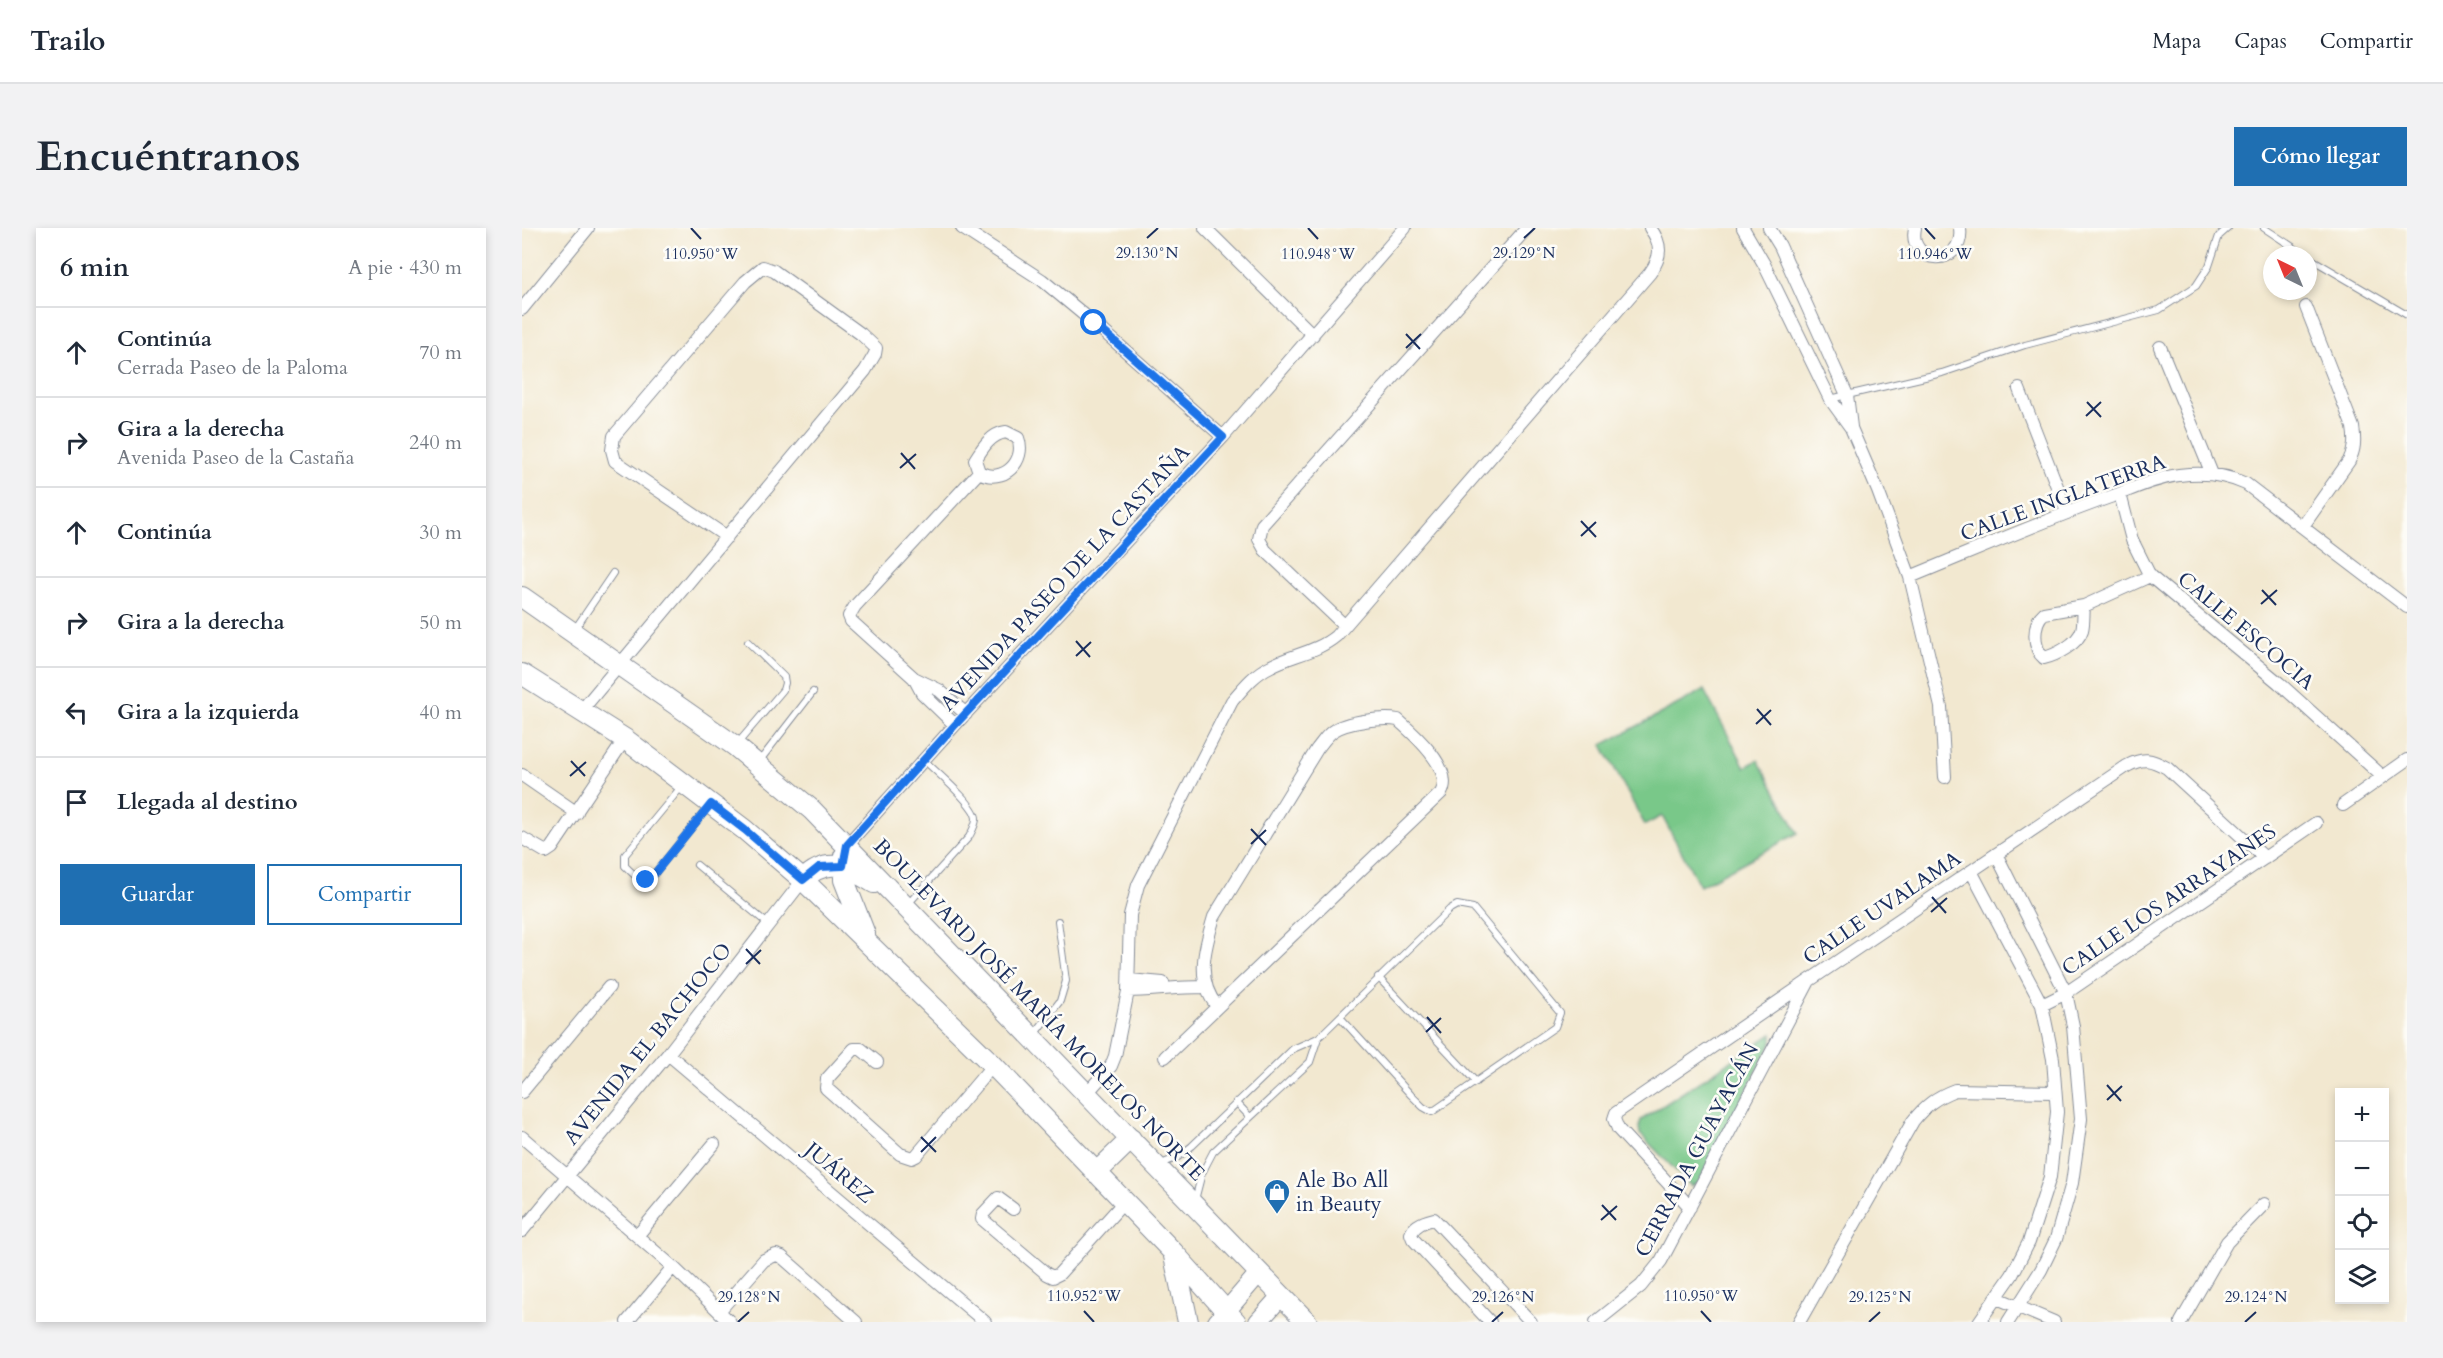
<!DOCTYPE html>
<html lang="es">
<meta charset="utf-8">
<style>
body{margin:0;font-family:Cardo,serif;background:#f2f2f3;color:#1f2937}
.controls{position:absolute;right:18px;bottom:18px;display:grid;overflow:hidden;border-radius:0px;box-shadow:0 3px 9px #0003}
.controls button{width:54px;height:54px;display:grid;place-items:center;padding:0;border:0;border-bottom:2px solid #e0e1e3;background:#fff;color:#1f2937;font:30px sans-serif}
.compass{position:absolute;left:1741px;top:18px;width:54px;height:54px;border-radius:50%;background:#fff;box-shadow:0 3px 9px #0003;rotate:317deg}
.stop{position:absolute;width:18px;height:18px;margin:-14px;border:4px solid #1a73e8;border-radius:50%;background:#fff}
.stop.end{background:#1a73e8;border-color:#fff;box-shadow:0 2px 6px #0008}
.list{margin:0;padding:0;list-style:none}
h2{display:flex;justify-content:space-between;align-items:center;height:78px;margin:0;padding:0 24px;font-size:26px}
h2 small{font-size:20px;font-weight:400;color:#747a83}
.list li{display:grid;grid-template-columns:39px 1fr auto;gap:18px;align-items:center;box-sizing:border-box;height:90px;padding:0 24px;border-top:2px solid #e0e1e3}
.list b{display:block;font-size:22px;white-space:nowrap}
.list p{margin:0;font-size:20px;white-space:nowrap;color:#747a83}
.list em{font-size:20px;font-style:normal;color:#747a83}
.actions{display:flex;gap:12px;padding:18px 24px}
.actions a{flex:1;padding:14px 0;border:2px solid #1f6fb2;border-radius:0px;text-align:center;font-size:21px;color:#1f6fb2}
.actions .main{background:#1f6fb2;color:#fff}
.icon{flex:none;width:33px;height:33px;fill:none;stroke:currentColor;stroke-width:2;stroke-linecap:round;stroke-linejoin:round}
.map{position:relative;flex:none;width:1885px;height:1094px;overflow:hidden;border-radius:0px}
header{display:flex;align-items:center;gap:36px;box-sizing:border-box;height:84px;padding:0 30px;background:#fff;border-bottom:2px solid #e0e1e3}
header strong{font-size:28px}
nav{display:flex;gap:33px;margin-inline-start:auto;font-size:21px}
.intro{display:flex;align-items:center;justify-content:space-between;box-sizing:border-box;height:144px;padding:0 36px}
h1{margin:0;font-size:42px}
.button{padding:15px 27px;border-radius:0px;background:#1f6fb2;color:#fff;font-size:21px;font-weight:700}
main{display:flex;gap:36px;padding:0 36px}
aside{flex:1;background:#fff;border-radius:0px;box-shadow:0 3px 9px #0003}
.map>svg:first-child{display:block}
.green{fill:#79c889;stroke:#4a7c74;stroke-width:1.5}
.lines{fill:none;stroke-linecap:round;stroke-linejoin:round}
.lane-casing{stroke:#868c97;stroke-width:8}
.street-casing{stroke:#868c97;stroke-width:14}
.secondary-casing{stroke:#868c97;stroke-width:20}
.primary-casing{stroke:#868c97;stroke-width:22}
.lane{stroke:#fff;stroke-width:6}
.street{stroke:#fff;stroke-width:12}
.secondary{stroke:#fff;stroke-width:18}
.primary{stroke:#fff;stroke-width:20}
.route{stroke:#1a73e8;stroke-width:8}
.ticks{fill:none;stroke:#1b2f5e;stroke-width:2}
.labels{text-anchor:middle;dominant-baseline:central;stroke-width:5;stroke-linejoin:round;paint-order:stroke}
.street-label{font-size:21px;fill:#1b2f5e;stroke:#fdfcf7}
.poi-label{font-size:21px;fill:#1b2f5e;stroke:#fdfcf7;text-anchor:start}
.ticks-label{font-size:15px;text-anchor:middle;fill:#1b2f5e;stroke:#fdfcf7;stroke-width:5;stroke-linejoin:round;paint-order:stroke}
</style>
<header>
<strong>Trailo</strong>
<nav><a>Mapa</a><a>Capas</a><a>Compartir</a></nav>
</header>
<div class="intro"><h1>Encuéntranos</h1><a class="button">Cómo llegar</a></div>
<main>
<aside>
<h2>6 min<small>A pie · 430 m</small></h2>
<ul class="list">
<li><svg class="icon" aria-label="ahead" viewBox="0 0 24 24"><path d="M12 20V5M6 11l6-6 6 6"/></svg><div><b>Continúa</b><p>Cerrada Paseo de la Paloma</p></div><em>70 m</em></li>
<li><svg class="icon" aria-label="right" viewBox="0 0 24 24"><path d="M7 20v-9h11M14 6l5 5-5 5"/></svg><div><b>Gira a la derecha</b><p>Avenida Paseo de la Castaña</p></div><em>240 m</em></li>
<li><svg class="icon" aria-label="ahead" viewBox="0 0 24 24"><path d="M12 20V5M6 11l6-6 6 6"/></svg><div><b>Continúa</b></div><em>30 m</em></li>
<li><svg class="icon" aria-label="right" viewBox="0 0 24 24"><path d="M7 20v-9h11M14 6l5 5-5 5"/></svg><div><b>Gira a la derecha</b></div><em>50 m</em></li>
<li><svg class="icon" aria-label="left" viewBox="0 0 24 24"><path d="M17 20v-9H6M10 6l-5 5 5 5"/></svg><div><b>Gira a la izquierda</b></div><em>40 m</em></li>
<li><svg class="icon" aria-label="arrive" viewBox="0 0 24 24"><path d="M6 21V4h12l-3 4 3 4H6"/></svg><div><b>Llegada al destino</b></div></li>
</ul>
<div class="actions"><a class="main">Guardar</a><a>Compartir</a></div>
</aside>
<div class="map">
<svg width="1885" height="1094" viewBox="0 0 1885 1094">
<rect width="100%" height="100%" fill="#fdfcf7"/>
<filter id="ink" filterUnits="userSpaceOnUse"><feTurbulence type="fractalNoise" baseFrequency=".0167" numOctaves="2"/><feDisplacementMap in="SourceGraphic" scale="12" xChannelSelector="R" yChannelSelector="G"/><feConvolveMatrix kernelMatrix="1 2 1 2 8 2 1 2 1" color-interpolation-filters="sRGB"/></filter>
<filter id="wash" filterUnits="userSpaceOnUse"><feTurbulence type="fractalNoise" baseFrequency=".008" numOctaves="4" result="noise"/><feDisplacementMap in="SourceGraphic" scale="24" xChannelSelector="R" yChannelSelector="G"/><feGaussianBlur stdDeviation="1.35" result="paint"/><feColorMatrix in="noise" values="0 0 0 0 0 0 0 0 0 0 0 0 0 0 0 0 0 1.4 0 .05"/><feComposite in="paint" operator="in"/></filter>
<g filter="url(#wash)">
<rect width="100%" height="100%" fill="#f2e8d0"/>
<!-- green -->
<path class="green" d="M1182,462l41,77 13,-7 40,73 -98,53 -38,-70 -17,9 -43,-80z
M1250,806v8l-73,140 -8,4 -51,-52 -1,-7 2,-7z"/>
</g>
<g filter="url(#ink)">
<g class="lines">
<!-- lane casing -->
<g class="lane-casing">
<path id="lane" d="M1742,0l41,27
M1786,29l99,58
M1308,171l112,-26 83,-28 134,-35 37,-24 13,-20 10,-30 9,-8
M53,401l38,-56
M216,515l45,-53 2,-7 -1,-6 -36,-35
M236,535l55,-71
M160,558l-57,69v11c9,8 14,17 26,12l58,-72
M175,637l71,59
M385,677l62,-68c3,-6 7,-12 7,-19 -1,-14 -41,-47 -52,-58
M856,749l98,105
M511,808l27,-35 6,-20 -8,-60
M714,874l14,15
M637,937l19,-8 14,-11 101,-97 25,-11 132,-129 7,-4 16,3 87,105 -5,14 -123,85 -9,-5 -12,-12 -71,-78
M673,972l7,-27 11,-21 97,-90 8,-24"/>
</g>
<!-- street casing -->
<g class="street-casing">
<path id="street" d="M440,0l80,52 52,43 129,114
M683,0l108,107
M1221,0l21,36 66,135 21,29 27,63 32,86 31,130 4,70
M1247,0l11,18 67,149 4,32
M1393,0c-8,38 50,40 45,0
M0,81l66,-81
M1638,119l52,127
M1497,161l48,123
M484,204l12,6c9,23 -15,47 -39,34l-4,-12c8,-13 16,-26 31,-28z
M1598,266l12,46 18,36 129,107 103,93
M1781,298l46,-65c6,-12 6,-21 4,-34l-47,-120
M1388,349c66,-27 132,-56 200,-80 23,-8 45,-19 69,-22 22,-3 46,-1 67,9l161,123
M1562,378c-1,8 0,17 -2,24 -4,14 -26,25 -38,28 -12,-10 -11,-36 0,-45l40,-7 66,-30
M822,397l-79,-75 -6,-11 3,-14 265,-297
M392,450l25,12 27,24
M59,483c94,-113 189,-226 284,-340l10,-17 1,-6 -15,-14 -87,-63 -11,-4 -18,15 -131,154 -2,14 3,11 112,76
M433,497l-33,-32 -8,-15 -63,-57 -2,-5 6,-10 124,-134
M0,547l55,38
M1821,577l64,-45
M0,610l24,14 6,-4 73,-109
M325,617l108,-120 268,-288 182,-209
M1474,626l70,139 7,33 8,93 -9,64 -16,56 -15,31 -33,52
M1449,643l71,134 11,54 4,53 -7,65 -21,65 -17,33 -33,47
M607,752l34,3
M606,763c26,-1 51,-4 77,-4
M1520,777l24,-12 250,-170
M146,826l317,268
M643,829l276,-264c14,-23 -27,-59 -43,-73 -15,-3 -53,2 -65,11 -7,5 -11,12 -16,18l-103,168c-9,30 -19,63 3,89
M355,834l-16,-13h-7l-27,30 -1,9 74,66 12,4 4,-2 77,-91
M0,864l87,-105
M565,865l24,-27 4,-10 13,-65 2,-76 8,-30 94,-184c12,-14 22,-27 39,-35 21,-11 46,-14 65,-30l314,-363c12,-17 12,-29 0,-45
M0,909l151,130 57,55
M1168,979l-72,-78 -4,-10 2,-6 194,-133 317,-214c16,-9 24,-7 40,2l98,90
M491,981l-15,-11 -15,16 -1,5 65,55 6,3 6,-3 65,-72
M0,1003l146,-177 135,-174
M115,1008l77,-92
M1475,1070l57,24
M198,1082l44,-50 12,-5 6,2 74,65
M105,1094l46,-55
M968,1094l-77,-83 -2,-5c3,-9 14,-13 23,-15l97,103
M1074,1094l45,-36 20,-25 148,-280
M1277,1094l114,-201c12,-15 23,-24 42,-31l100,2
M1659,1094l46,-80 37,-38"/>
</g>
<!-- secondary casing -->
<g class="secondary-casing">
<path id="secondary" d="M695,1094l42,-49
M736,1094l23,-26"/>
</g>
<!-- primary casing -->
<g class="primary-casing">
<path id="primary" d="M0,369l213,149 77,64 495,512
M0,446l103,65 120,91 58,50 190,185 181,188 62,69
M322,628v24l21,54
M281,652c25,-25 45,-13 71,3
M574,945l35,-34
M652,1028l14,66"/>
</g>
<!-- lane -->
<use href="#lane" class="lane"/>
<!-- street -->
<use href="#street" class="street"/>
<!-- secondary -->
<use href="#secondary" class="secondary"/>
<!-- primary -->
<use href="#primary" class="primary"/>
</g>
</g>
<g class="lines" filter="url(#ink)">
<!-- route -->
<path class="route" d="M124,652l5,-2 60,-74 34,26 58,50 16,-13 24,-1 4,-21 108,-120 268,-288 -129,-114"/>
</g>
<!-- ticks -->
<path class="ticks" d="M169,0l10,11M786,0l10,11M1403,0l10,11M625,10l11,-10M1002,10l11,-10M884,106l14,15M884,120l15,-14M1565,174l14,15M1564,188l15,-14M379,225l14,16M378,240l16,-14M1059,293l15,16M1059,308l15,-14M1740,362l14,15M1739,376l16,-14M554,413l14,16M554,428l15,-14M1235,481l14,16M1234,496l15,-14M49,533l14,15M48,548l16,-14M729,601l15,16M729,616l15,-14M1410,669l14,16M1409,684l16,-14M224,721l14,15M224,736l15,-14M905,789l14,16M904,804l15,-14M1585,857l14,16M1585,872l15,-14M399,909l15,15M399,924l15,-15M1080,977l14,15M1079,992l16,-14M562,1083l10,11M1179,1083l10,11M216,1094l11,-10M970,1094l11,-10M1347,1094l11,-10M1723,1094l11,-10"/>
<!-- icons -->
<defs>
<g id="shop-pin" transform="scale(1.35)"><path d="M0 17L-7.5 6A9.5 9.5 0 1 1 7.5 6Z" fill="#1f6fb2" stroke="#fdfcf7"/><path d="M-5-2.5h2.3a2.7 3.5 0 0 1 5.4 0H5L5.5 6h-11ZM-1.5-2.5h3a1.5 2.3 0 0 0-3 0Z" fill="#fff"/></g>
</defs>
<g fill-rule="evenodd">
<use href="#shop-pin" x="755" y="964"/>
</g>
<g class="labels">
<!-- street labels -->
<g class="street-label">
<text transform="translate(1541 270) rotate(-20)">CALLE INGLATERRA</text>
<text transform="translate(543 350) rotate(-47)">AVENIDA PASEO DE LA CASTAÑA</text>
<text transform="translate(1724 403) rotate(40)">CALLE ESCOCIA</text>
<text transform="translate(1647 672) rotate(-34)">CALLE LOS ARRAYANES</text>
<text transform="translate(1360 680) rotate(-34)">CALLE UVALAMA</text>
<text transform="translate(517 782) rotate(46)">BOULEVARD JOSÉ MARÍA MORELOS NORTE</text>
<text transform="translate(126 816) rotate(-51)">AVENIDA EL BACHOCO</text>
<text transform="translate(1175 922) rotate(-62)">CERRADA GUAYACÁN</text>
<text transform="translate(317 945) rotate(40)">JUÁREZ</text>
</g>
<!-- poi labels -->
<g class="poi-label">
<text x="774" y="952">Ale Bo All<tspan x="774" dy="24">in Beauty</tspan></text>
</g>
</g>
<g class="ticks-label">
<text x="625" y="30">29.130°N</text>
<text x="1002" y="30">29.129°N</text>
<text x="1413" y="31">110.946°W</text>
<text x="179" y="31">110.950°W</text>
<text x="796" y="31">110.948°W</text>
<text x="562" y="1073">110.952°W</text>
<text x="1179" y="1073">110.950°W</text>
<text x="227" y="1074">29.128°N</text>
<text x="981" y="1074">29.126°N</text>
<text x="1358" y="1074">29.125°N</text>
<text x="1734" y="1074">29.124°N</text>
</g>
</svg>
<div class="controls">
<button>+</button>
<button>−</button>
<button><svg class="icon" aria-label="locate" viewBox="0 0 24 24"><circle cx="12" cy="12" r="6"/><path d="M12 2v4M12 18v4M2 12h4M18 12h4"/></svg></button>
<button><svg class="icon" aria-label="layers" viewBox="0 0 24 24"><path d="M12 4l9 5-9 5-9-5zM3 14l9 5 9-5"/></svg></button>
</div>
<svg class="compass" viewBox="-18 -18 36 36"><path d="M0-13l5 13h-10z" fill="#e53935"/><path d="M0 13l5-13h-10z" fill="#747a83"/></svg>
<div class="stop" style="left:572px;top:95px"></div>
<div class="stop end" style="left:124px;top:652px"></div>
</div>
</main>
